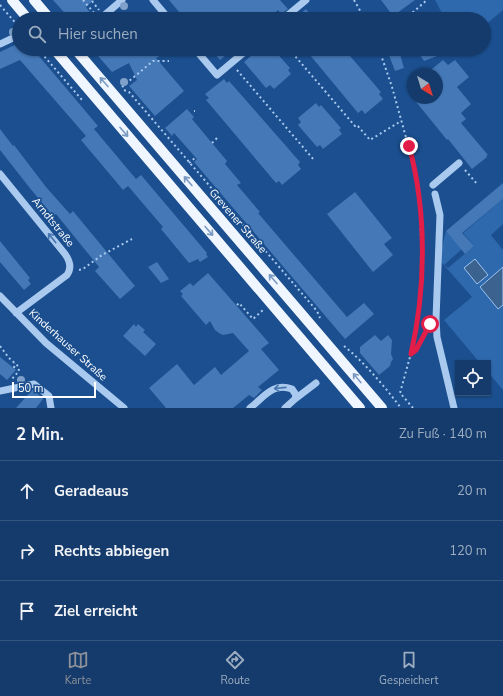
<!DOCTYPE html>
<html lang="de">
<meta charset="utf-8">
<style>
body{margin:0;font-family:"Nunito Sans",sans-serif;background:#1d4271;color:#f1f3f6}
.controls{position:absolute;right:12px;bottom:12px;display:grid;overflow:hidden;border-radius:0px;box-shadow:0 1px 3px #0004}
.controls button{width:36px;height:36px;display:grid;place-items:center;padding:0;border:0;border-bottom:1px solid #33557e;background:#143b6b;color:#f1f3f6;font:20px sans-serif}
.compass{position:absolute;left:407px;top:68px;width:36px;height:36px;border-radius:50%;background:#143b6b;box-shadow:0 1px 3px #0004;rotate:142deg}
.scale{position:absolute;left:12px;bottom:10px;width:84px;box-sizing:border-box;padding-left:4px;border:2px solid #fff;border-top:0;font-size:11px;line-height:14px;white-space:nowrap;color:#fff;-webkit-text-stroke:3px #1b4f8f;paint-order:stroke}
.stop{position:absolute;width:12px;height:12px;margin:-9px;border:3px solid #e11d48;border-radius:50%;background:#fff}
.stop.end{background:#e11d48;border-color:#fff;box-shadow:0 1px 4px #0008}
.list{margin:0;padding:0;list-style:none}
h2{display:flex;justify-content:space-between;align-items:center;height:52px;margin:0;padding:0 16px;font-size:17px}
h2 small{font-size:13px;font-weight:400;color:#9dadc1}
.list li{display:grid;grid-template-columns:26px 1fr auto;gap:12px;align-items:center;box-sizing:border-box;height:60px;padding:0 16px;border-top:1px solid #33557e}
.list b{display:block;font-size:15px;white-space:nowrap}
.list em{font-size:13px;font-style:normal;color:#9dadc1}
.icon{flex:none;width:22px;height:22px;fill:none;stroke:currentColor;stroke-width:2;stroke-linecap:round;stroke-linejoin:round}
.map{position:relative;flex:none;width:503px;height:408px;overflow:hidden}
.search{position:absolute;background:#143b6b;box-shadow:0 1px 3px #0004;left:12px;right:12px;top:12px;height:44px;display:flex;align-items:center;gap:10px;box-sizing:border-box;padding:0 14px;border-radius:22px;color:#9dadc1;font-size:15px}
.sheet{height:232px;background:#143b6b}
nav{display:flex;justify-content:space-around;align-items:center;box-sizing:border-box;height:56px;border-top:1px solid #33557e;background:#143b6b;font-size:11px;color:#9dadc1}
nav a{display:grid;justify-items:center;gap:2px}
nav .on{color:#8c9099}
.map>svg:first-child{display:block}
.green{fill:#2e69ad}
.water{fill:#3c6290;stroke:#9cc4f0}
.building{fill:#4478b7}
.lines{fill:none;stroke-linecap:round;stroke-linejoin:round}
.path{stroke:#a9c9ee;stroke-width:2;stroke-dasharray:2 3;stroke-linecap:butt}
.minor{stroke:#a9c9ee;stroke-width:7}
.major{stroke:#f0f6ff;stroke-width:10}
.tree{fill:#7ea0ca}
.oneway{stroke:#7b9ac1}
.oneway2{stroke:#4674ac}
.route{stroke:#e11d48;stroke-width:5}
.labels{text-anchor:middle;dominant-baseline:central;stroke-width:3.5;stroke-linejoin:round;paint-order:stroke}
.street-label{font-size:11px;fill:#fff;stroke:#1b4f8f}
</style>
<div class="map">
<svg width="503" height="408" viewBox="0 0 503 408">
<rect width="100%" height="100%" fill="#1b4f8f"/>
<!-- green -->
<path class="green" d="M435,0h68v10l-19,16v-7h-39z
M503,183l-57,48 16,18 -18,16 4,3 26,-22 -11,-13 40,-34v25l-12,11 12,15v17l-23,20 18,22 5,-4v85l-15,-18v-9h-8l-36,-43 28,-23 -30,-34v-16l4,-16z"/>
<!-- water -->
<path class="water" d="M475,259l13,16 -11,9 -13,-16z
M503,267v38l-5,4 -18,-22z"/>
<!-- building -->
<path class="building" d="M53,0h41l-8,7 9,12h-25z
M169,0h111l8,9 -7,5 -3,-4 -10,9h-83z
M381,0h34l-22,16z
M306,9l8,10h-23l3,-3 2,2z
M19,43v6h14l65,77 -4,3 42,50 5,-4 66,78 -1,1 2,3 -8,5 -2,-3 -9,4 -28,-34 2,-2 -35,-41 -5,4 -42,-50 5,-4 -66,-76 -20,9v-17z
M92,49h81l-17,9 28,33 -29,25 -26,-30 8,-6 -8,-17 -17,9z
M211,49h22l-13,11z
M259,49h14l17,19 -2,2 3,4 -17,15 -4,-4 -4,3 -22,-26z
M305,49h39l37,43 -2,2 4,5 -18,15 -3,-4 -4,3z
M416,49h37v1l-29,11z
M399,51l5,17 -9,3 -6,-16z
M443,60l5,5 7,-5 14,17 -12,10 14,17 -10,9 5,6 -5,4 27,32 -2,1 1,1 -15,12 -24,-30 -1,1 -34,-42h24v-24h-11z
M224,79l3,4 2,-2 71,81 -2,3 3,4 -19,16 -3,-4 -3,2 -70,-83 3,-2 -4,-4z
M316,103l3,4 2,-2 20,23 -2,2 3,4 -19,15 -3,-4 -3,2 -19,-22 3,-3 -3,-4z
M187,109l7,8 -2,2 35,42 -2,3 16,19 -4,2 23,27 -2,1 89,104 17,-14 10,11 -29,25 -151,-177 3,-3 -23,-26 -2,3 -7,-8z
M0,129l13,17 1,-1 32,42 24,27 3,-3 62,75 -15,13 -25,-28 4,-4 -43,-53 -3,2 -24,-29 -29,-37z
M503,183v16l-41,34 12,13 -9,8 -19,-23z
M355,192l37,46 -8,6 9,11 -20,17 -46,-58z
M0,241l30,37 -2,2 3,4 -7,6 -24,-28z
M157,262l12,17 -8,4 -13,-16z
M208,273l61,70 -8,6 18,21 -21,17 4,3 -8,8 -5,-3 -16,13h-67l-17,-20 28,-24 17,21 21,-18 6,8 28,-24 -16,-18 -10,2 -4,-2 -4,-3 -5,-9 -4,4 -25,-29 2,-2 -3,-3 10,-8 3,3z
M134,324l2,3 2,-3 7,6 -2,2 13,12 -11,12 -22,-20z
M375,335l6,6 7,-6 4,5 -1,14 2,5 -2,3 -1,4 -11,9 -19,-22v-6z
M0,357l16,13 -9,10 -7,-6z
M33,389l10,10 -7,9h-20z"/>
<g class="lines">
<!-- path -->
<path class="path" d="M83,0l12,14
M354,0l11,19
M92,1l7,9
M0,5l19,22
M149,19l7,-3
M405,19l22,-19
M38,49l44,51
M289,49l66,77 2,-1 13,15 31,-19
M379,49l13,38 20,72 6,26 2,26 2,60 -3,44 -6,31 -13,47 13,15
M237,70l77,90
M122,87l31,-26h16
M124,90l5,2 188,219 3,7
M194,111h1
M212,143l6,-6
M189,163l7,-6
M465,170l13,15
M79,270l4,-1 19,-14 30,-16
M237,305l2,-2 14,16 10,-9
M0,346l9,12 9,8 1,5 -8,9
M344,346c22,18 40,40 57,62
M412,354l4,-4 11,-21
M14,368l1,-5"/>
<!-- minor -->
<path class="minor" d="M153,0l16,19
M100,19l22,-19
M283,19l23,-19
M0,44l15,-7
M195,49l22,26 31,-26
M0,174l65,80c5,7 7,14 2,21l-51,38
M433,185l26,-22
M435,194l5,21 -4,104 1,18 17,71
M0,296l46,47 78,65
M0,391l34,-7 15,12 2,12
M295,399l21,-16
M250,408c14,-11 23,-26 42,-19l4,6 -1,4 -10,9"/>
<!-- major -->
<path class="major" d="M12,0l16,19
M34,0l16,19
M54,49l306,359
M75,49l307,359"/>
</g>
<!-- trees -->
<g class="tree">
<circle cx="124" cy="6" r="4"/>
<circle cx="13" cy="32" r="4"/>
<circle cx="124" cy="82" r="4"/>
<circle cx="21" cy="380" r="4"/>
</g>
<!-- one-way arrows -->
<defs><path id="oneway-shaft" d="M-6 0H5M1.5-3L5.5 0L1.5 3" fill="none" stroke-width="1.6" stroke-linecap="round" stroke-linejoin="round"/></defs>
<g class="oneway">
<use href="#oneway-shaft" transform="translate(104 82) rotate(-131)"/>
<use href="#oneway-shaft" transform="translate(124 132) rotate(49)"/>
<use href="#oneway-shaft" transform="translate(188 181) rotate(-131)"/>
<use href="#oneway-shaft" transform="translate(209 231) rotate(49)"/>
<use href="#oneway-shaft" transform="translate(273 279) rotate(-131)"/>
<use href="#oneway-shaft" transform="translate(357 378) rotate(-130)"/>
</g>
<g class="oneway2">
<use href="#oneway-shaft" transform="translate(52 238) rotate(-129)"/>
<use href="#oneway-shaft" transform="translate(280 388) rotate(174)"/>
</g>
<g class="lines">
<!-- route -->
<path class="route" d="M409,146c18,65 17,143 2,208l5,-4 14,-26"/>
</g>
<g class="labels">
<!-- street labels -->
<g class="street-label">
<text transform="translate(238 221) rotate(49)">Grevener Straße</text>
<text transform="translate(53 222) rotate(51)">Arndtstraße</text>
<text transform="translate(68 345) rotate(42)">Kinderhauser Straße</text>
</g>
</g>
</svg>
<div class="controls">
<button><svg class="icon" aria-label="locate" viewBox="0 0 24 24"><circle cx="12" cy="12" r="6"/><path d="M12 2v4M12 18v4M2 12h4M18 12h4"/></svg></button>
</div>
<svg class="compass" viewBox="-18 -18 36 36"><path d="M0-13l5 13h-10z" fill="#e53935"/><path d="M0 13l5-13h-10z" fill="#9dadc1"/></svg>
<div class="scale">50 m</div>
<div class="stop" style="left:430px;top:324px"></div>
<div class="stop end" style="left:409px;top:146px"></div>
<div class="search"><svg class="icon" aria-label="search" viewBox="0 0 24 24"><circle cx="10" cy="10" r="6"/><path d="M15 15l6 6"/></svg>Hier suchen</div>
</div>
<section class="sheet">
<h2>2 Min.<small>Zu Fuß · 140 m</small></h2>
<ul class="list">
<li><svg class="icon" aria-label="ahead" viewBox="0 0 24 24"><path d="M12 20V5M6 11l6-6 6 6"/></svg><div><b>Geradeaus</b></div><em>20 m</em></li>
<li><svg class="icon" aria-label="right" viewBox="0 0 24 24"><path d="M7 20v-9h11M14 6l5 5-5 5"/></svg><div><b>Rechts abbiegen</b></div><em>120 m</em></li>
<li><svg class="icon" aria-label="arrive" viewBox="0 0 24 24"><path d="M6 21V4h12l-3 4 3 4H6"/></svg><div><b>Ziel erreicht</b></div></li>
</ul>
</section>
<nav>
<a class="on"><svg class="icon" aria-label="map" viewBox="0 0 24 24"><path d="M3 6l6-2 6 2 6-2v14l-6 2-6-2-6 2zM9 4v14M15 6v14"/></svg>Karte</a>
<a><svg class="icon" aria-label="directions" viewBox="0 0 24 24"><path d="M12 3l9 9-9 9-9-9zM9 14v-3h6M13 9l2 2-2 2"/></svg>Route</a>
<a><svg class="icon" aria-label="saved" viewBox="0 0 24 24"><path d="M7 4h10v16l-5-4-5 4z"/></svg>Gespeichert</a>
</nav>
